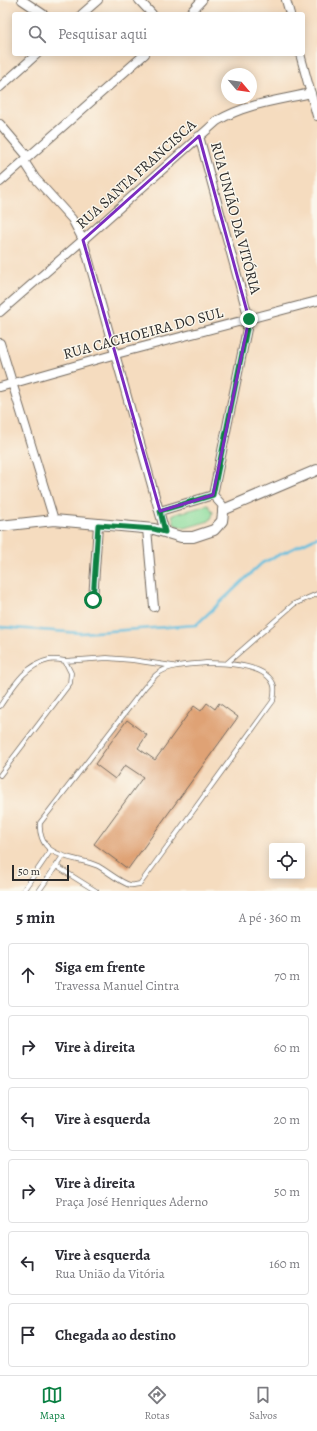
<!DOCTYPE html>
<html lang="pt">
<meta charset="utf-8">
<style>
body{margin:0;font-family:Alegreya,serif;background:#f2f2f3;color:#2b2b33}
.controls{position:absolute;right:12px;bottom:12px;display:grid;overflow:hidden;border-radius:4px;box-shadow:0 2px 10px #0003}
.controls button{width:36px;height:36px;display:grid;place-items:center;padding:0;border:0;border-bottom:1px solid #e1e1e2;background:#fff;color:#2b2b33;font:20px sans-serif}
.compass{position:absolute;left:221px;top:68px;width:36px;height:36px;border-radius:50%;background:#fff;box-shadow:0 2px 10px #0003;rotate:119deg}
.scale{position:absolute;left:12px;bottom:10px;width:57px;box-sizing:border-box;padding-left:4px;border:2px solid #2b2b2b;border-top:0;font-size:11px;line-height:14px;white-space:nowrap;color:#2b2b2b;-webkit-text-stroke:3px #fbf7ec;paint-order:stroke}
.stop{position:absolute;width:12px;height:12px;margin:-9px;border:3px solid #0b8043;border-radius:50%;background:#fff}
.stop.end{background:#0b8043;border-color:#fff;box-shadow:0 1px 4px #0008}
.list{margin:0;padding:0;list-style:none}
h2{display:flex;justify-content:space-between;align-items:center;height:52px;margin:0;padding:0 16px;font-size:17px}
h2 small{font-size:13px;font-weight:400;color:#7c7c81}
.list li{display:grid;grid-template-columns:26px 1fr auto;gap:12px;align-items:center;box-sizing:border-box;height:64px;margin:0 8px 8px;padding:0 8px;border:1px solid #e1e1e2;border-radius:4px}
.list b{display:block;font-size:15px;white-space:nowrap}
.list p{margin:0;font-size:13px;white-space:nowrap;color:#7c7c81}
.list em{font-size:13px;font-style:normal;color:#7c7c81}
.icon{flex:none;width:22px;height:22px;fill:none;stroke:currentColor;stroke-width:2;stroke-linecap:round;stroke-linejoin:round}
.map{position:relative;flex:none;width:317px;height:891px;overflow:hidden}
.search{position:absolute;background:#fff;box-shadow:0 2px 10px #0003;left:12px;right:12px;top:12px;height:44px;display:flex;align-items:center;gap:10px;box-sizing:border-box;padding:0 14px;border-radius:4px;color:#7c7c81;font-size:15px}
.sheet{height:484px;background:#fff}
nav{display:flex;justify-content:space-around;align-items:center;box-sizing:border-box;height:56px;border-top:1px solid #e1e1e2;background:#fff;font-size:11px;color:#7c7c81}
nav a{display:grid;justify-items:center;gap:2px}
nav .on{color:#0b8043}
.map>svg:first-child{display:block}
.green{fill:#8bdc9b;stroke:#5b8463}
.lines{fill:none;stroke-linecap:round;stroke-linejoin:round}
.stream{stroke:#60bdde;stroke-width:2.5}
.building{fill:#dfa274}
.service-casing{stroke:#72695f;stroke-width:5.5}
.minor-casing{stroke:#72695f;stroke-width:10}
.tertiary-casing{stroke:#72695f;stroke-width:12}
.service{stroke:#fff;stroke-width:4}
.minor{stroke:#fff;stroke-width:8}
.tertiary{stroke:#fff;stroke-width:10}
.route{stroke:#0b8043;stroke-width:5}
.marked{fill:none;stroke:#7b2cbf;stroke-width:3;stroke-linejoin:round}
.labels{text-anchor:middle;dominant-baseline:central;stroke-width:3;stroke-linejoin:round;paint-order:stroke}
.street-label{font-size:15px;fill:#2b2b2b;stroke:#fbf7ec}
</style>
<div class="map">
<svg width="317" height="891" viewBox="0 0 317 891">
<rect width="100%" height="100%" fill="#fbf7ec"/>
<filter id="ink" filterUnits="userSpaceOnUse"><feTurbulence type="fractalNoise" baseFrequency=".025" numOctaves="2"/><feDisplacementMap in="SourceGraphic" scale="8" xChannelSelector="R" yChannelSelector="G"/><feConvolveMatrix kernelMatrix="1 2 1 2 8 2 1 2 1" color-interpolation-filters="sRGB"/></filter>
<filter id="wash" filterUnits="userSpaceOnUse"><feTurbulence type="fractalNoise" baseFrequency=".012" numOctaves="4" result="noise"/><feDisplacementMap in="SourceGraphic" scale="16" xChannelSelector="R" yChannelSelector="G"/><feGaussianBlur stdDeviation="0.9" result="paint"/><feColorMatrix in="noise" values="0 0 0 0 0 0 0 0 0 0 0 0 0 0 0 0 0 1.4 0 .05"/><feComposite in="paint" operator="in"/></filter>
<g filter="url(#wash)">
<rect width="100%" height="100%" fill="#f5dcbf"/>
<!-- green -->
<path class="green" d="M208,505l5,7 -1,5 -3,4 -24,7 -10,-3 -3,-10z"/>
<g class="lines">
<!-- stream -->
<path class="stream" d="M0,627l81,6 115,-8 66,-62 55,-26"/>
</g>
<g id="blocks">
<!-- building -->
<path class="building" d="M207,703l8,6 4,-6 19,14 -110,152 -34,-25 49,-67 -18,-12 -10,14 -20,-15 32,-44 20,15 -9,13 17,12 39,-54 7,5z"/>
</g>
</g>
<g filter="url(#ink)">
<use href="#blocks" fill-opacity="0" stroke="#72695f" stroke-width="1"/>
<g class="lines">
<!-- service casing -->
<g class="service-casing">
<path id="service" d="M65,661l42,-3 25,2 41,6
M206,663c17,0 62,1 68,23 1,5 0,10 -1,15l-133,183c-3,0 -7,2 -10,1 -9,-2 -23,-14 -32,-19 -15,-7 -33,-6 -47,-16 -9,-6 -12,-18 -11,-27l105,-136c4,-4 7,-8 11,-12 12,-11 34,-10 50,-12z
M227,663l67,-59 23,-10
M0,706c13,-19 25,-41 49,-46 5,-1 11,0 16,1l6,12 -1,10 -70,92
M56,866l40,25
M23,891l28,-41
M39,891l24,-35"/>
</g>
<!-- minor casing -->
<g class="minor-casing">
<path id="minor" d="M22,0l21,14
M139,0l13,14
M286,0l4,14
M82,14l16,-14
M189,14l13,-14
M300,54l17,62
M0,87l37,-33
M0,124l28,33
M199,136l50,183 -36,176
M24,161l11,17 37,41 11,21 82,292
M0,182l145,-128
M0,312l83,-72 134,-119c28,-17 62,-21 94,-28
M0,343l54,177
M0,387l116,-33 201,-53
M160,511l53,-16 9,10 1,5
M147,529l7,78
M93,600l5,-75"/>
</g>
<!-- tertiary casing -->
<g class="tertiary-casing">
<path id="tertiary" d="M0,526l54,-6 100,9 27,8h12l21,-7 8,-9 1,-8v-3l94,-40"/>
</g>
<!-- service -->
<use href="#service" class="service"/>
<!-- minor -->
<use href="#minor" class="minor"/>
<!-- tertiary -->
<use href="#tertiary" class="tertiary"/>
</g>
</g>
<g class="lines" filter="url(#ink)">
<!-- route -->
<path class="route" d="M93,600l5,-75 56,4 11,3 -5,-21 53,-16 36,-176"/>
</g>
<!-- marked area -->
<path class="marked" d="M199,136l50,183 -36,176 -53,16 -77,-271z"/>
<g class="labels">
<!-- street labels -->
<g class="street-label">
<text transform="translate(136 174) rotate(-42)">RUA SANTA FRANCISCA</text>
<text transform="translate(236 218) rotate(75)">RUA UNIÃO DA VITÓRIA</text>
<text transform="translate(143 333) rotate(-15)">RUA CACHOEIRA DO SUL</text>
</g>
</g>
</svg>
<div class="controls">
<button><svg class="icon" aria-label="locate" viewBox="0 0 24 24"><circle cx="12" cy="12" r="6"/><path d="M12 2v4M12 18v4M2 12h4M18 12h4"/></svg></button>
</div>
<svg class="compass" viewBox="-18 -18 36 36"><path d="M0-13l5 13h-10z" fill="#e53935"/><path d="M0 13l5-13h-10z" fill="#7c7c81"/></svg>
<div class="scale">50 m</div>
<div class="stop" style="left:93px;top:600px"></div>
<div class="stop end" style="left:249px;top:319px"></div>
<div class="search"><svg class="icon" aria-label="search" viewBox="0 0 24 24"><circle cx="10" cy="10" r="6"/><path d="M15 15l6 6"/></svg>Pesquisar aqui</div>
</div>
<section class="sheet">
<h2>5 min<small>A pé · 360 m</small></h2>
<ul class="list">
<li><svg class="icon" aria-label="ahead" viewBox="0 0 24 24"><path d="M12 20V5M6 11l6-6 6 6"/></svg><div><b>Siga em frente</b><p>Travessa Manuel Cintra</p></div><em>70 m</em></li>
<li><svg class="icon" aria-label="right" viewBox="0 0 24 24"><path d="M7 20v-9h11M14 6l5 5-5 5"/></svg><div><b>Vire à direita</b></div><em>60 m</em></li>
<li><svg class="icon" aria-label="left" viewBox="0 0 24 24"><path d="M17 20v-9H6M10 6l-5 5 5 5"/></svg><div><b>Vire à esquerda</b></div><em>20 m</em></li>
<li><svg class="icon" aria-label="right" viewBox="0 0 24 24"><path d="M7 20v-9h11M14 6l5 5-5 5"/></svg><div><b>Vire à direita</b><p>Praça José Henriques Aderno</p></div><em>50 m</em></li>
<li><svg class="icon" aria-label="left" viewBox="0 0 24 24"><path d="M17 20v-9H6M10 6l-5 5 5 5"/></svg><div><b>Vire à esquerda</b><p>Rua União da Vitória</p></div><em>160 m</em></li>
<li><svg class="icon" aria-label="arrive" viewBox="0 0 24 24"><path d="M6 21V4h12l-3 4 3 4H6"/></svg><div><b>Chegada ao destino</b></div></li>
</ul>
</section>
<nav>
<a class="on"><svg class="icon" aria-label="map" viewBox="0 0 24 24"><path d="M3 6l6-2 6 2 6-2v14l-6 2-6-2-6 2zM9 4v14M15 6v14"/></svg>Mapa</a>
<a><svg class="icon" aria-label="directions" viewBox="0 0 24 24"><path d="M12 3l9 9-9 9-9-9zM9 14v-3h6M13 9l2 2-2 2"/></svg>Rotas</a>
<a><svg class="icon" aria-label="saved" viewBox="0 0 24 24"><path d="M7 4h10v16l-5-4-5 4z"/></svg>Salvos</a>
</nav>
